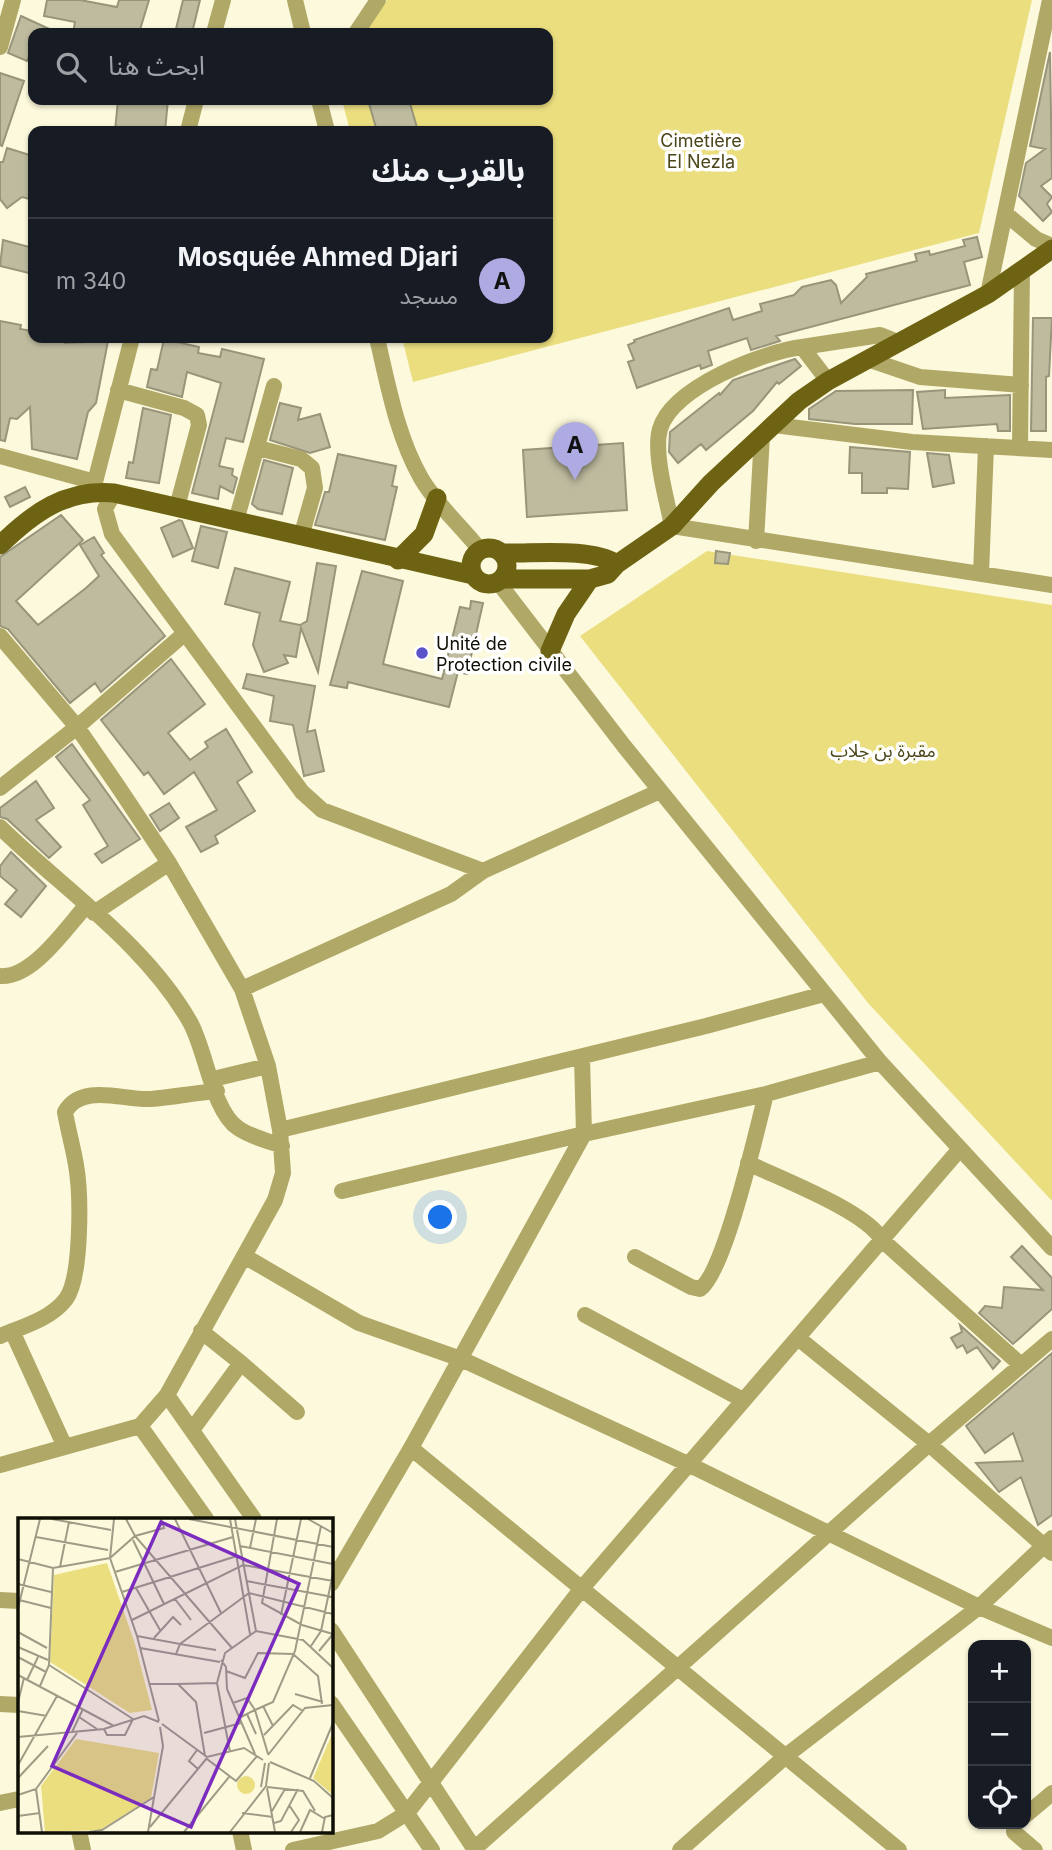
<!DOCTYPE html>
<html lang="ar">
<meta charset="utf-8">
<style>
body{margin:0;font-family:Inter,"Noto Sans Arabic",sans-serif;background:#20242c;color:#f1f3f6;direction:rtl}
.controls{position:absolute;right:21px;bottom:21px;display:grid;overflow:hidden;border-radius:14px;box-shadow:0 2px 5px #0004}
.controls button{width:63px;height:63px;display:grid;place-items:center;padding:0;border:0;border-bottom:2px solid #363941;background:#171b24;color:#f1f3f6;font:35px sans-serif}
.you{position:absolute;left:441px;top:1218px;width:24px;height:24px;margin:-18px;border:5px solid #fff;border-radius:50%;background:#1a73e8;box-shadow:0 0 0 10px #1a73e833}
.badge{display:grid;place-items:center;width:46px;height:46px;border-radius:50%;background:#aeabe2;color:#111;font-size:23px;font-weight:700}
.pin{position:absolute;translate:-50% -58px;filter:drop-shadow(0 2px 4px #0008)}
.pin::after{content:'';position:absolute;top:37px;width:24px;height:21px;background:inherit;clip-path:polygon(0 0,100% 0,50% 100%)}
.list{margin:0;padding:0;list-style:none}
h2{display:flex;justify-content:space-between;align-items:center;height:91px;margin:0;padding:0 28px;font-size:30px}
h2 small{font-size:23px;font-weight:400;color:#9ea1a6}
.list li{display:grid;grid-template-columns:46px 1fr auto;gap:21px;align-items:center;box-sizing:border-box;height:126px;padding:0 28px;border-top:2px solid #363941}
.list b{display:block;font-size:26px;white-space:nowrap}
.list p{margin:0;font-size:23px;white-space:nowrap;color:#9ea1a6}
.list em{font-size:23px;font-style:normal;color:#9ea1a6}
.icon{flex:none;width:38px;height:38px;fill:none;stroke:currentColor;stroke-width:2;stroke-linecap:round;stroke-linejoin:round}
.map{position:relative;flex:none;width:1052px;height:1850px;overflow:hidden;direction:ltr}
.search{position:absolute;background:#171b24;box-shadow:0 2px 5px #0004;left:28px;top:28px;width:525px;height:77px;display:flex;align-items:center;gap:18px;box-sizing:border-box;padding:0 24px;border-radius:14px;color:#9ea1a6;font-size:26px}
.panel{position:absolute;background:#171b24;box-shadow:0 2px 5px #0004;left:28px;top:126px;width:525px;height:217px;border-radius:14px;direction:rtl}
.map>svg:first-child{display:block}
.green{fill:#eade7f}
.building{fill:#bebb9f;stroke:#98957a;stroke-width:2}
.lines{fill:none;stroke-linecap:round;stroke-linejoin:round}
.minor{stroke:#b0a867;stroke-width:16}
.major{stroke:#6d6312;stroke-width:19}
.poi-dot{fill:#5c52ca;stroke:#fff;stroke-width:2.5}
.labels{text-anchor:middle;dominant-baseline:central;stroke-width:7;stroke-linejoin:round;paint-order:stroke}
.park-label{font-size:18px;fill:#4b4619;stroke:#fff}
.poi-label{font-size:18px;fill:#100f05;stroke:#fff;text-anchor:start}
.inset-road{fill:none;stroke:#9e9b86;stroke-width:2}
.view{fill:#7b2cbf;fill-opacity:0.15;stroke:#7b2cbf;stroke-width:3.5}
.inset-edge{fill:none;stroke:#100f05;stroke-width:3.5}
</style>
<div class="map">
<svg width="1052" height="1850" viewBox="0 0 1052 1850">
<rect width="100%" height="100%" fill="#fdf9dc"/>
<!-- green -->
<path class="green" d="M387,0h645l-53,233 -566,149 -11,-44h146v-207h-198l-8,-31h206v-67h-184z
M707,551l345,54v596l-184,-198 -288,-367z"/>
<!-- building -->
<path class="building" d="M47,0h33l37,7 2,-7h30l-10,33h-66l2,-11 -31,-6z
M183,0h17l-8,33h-17z
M21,16l37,17h-25v15l-6,13 -19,-8z
M1050,52l2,126 -11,8 11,11 -5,7 5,8 -9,9 -24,-25 7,-33 19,-14 -15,-3z
M0,73l24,8 -22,65 -2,-1z
M118,100h50l-3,31h-50z
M368,100h41l9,31h-41z
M7,148l26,8v44l-11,-3 -15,11 -7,-9v-37h3z
M977,237l5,20 -18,5 6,23 -194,51 4,5 -29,9 -4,-12 -39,13 4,14 -11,4 -1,-4 -63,23 -9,-26 6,-2 -6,-15 7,-3 -1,-2 95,-32 4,12 29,-9 -2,-7 34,-9 8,-8 29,-7 5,5 5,18 26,-26 -1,-3 51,-13 -2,-7 14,-3 1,4 35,-9 -2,-6z
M3,240l30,8v26l-33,-8z
M1033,318h19l-3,58 -3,1v54h-15z
M0,321l21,4 -1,4 13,2v7h33l-1,5 43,-2 -12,62 -8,9 -11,47 -45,-10 -2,-42 -13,12 -7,-1 -5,23 -5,-1z
M164,339l35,8 -1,6 22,4 2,-8 42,10 -21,83 -17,-4 -7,28 14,3 -1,6 5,3 -4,15 -13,-7 -2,13 -26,-6 29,-110 -34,-11 -5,25 -35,-10 4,-18 6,1z
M795,359l6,7 -22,18 -2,-2 -24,29 -47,39 -5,-6 -23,19 -9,-11 1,-20 49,-39 1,2 13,-15z
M913,390l-1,34h-57l-46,-5v-10l27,-18z
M945,390v8l65,-3v36h-12l-1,-7 -74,5 -6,-37z
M280,403l21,5 -3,12 22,-6 10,33 -20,6 -40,-13z
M143,408l28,7 -12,68 -33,-5 3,-16 4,1z
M623,443l4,67 -100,7 -4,-67z
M850,447l60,5 -2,37 -21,-1v5h-25v-20h-13z
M927,453l22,2 5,28 -21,4z
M338,454l58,12 -4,20 5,1 -12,53 -70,-15 10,-33h4z
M264,460l29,8 -11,46 -24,-5 -6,-5z
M25,487l5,10 -20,10 -5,-10z
M61,515l22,25 -67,61 22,24 48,-37 13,-12 -19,-31 14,-8 10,16 -3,2 64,81 -64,56 -6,-9 -25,20 -62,-74 -8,-3v-69z
M179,520l3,1 11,27 -20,9 -12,-29z
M201,526l26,6 -9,36 -26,-7z
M716,551l14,2 -2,11 -13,-1z
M317,563l19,3 -18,106 -17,-44 -5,29 -12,-2 4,8 -24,9 -11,-27 7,-32 -35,-9 10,-36 55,14 -10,39 20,4 7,-4z
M362,571l41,10 -20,83 59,15 18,-72 10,2 1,-8 12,2 -16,71 -9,-2 -9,35 -101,-25 -1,6 -17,-3z
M171,659l34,45 -37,29 22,27 18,-13 -3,-5 21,-13 26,43 -15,10 18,29 -40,25 3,7 -17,9 -15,-25 31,-17 -23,-38 -30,22 -16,-22 -4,3 -43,-55z
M247,674l68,12 -8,46 8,-2 9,41 -20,5 -11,-51 -23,-4 4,-25 -31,-8z
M72,744l68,95 -38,24 -7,-9 13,-8 -25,-41 7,-5 -34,-43z
M36,781l18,27 -18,12 25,27 -12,11 -42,-39 -7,-2v-9z
M169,803l10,15 -19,13 -10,-16z
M11,852l35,34 -25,31 -16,-13 12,-14 -17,-14v-10z
M1022,1246l30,32v31l-39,35 -34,-31 6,-7 17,2 2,-21 39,3 -32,-33z
M960,1325l40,36 -7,8 -16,-22 -10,6 -4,-8 -6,3 -6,-10 11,-6z
M1052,1353v162l-14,10 -17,-48 -22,15 -23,-29 47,-2 -10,-28 -28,20 -19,-27z"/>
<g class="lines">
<!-- minor -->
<path class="minor" d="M295,0l8,33
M214,33l9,-33
M356,33l22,-33
M0,47l13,-47
M319,100l8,31
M188,131l8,-31
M1006,214l30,25 16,7
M988,294l62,-294
M377,338c11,47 20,98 44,140 15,26 41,49 59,72
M802,347l78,-12 20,8
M870,360l50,17 101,8
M828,381l-26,-34c-39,5 -130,40 -142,82 -7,24 7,71 12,97l380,59
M118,390l66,18 13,7 2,10 -22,82
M774,425l138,17 140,8
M1020,447l2,-177
M258,448l43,11 11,9 3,20 -14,49
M0,456l95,26 -3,9
M95,482l37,-144
M114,493l-9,16 7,25 190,258 20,18 161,61 177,-80
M236,521l38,-135
M756,541l6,-105
M981,574l5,-128
M498,582l126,164 256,316 172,186
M0,636l77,91 40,58 52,78 73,126 26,77 12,64 3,43 -8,27 -108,195 -27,31 -140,39
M0,788l77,-61 107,-93
M0,827c63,62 145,116 190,195 16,28 22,88 48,106 13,9 30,13 44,18
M94,913l75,-50
M0,976c32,3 66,-48 86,-70
M242,989l209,-95 32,-23
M213,1079l55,-13
M280,1130l426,-104 118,-32
M748,1163c33,16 118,48 134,77l139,125
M342,1191l242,-57 -2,-77
M244,1256l115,67 102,36 229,106 289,142 73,31
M635,1257l56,30 9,2c25,-17 57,-160 66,-195
M585,1315l158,85
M12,1331l53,116
M0,1336c22,-9 51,-17 66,-37 16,-22 15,-106 10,-134 -3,-18 -8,-35 -11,-53 17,-30 60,-11 86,-13 22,-2 44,-6 66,-8
M798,1338l131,106 123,109
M241,1363l56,49
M167,1395l87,124
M140,1426l66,93
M192,1430l49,-67 -40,-32
M411,1448l488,402
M331,1584l80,-136 173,-314 182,-40 114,-32
M0,1600l19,1
M331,1630l144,220
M331,1703l101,147
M0,1704l19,1
M0,1803l19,-4
M1026,1815l26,-22
M1015,1824l-1,8 21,18
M79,1831l4,19
M240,1831l4,19
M474,1849l455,-405 123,-105
M293,1850l85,-19 29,-18 176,-226 376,-437
M680,1850l107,-95 192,-148 73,-69"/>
<!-- major -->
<path class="major" d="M0,545c33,-32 65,-56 114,-52l359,82
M471 566a18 18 0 1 1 36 0a18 18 0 1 1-36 0Z
M503,553c31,1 87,-6 114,11
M398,560l26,-26 13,-36
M502,579h88l18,-5 9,-10 55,-38 39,-43 88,-82 29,-20 160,-87 64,-45
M550,651l16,-37 24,-35"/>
</g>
<!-- markers -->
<circle class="poi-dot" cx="422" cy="653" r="7"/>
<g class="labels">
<!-- park labels -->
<g class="park-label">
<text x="701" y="140">Cimetière<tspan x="701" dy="21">El Nezla</tspan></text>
<text x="883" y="750">مقبرة بن جلاب</text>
</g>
<!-- poi labels -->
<g class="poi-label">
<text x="436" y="643">Unité de<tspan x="436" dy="21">Protection civile</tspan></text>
</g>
</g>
<!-- overview -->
<g transform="translate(18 1518)">
<rect width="315" height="315" fill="#fdf9dc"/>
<path d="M89,45l28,81 17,66 -22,3 -80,-51 4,-87zM315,214v63l-20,-17zM58,221l83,14 -8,45 -51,32 -55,2 -4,-46zM219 267a9 9 0 1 1 18 0a9 9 0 1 1-18 0Z" fill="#eade7f"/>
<path class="inset-road" d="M34,1l59,11M96,1l-4,39 27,78 22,85M108,1l9,17 97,112M157,1l46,94M171,1l144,28M212,1l20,115M217,1l21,112M259,1l-15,84 40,22 31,9M290,1l25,14M18,19l72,13M115,22l31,64M222,28l93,18M232,30l6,-29M0,41l35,9 57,-10 25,-22 29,-8 -3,-9M42,49l9,-45M97,54l118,-35M228,63l87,16M0,66l33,8M118,70l24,42M104,74l115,-36M157,81l16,21M1,82l32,8M0,90l22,-89M263,97l20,-96M114,102l111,-55 90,16M0,114l29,16M119,118l43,8 69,-51 84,21M136,120l19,-21 8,8M293,128l10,-15 12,-58M0,129l30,13M122,130l80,14M301,133l14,-17M158,136l4,-10 36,6M0,139l28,15M203,142l5,7 1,22 28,65M31,147l84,54 -8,16h-18l-3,-6M208,153l19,7 13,-25 35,1 25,22 4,28M0,157l96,51M9,162l11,-23M132,166h28l18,18 9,54M160,166l39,-1M22,168l9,-21 4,-97M277,176l28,8M0,184l6,-24M215,185l14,-5 8,12 -16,8M245,188l10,20M0,193l29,5M229,196l9,20M61,199l18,12M144,206l45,33 37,-9 19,12M54,214l11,-23M186,215l37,-10M246,217l29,-30 10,6M0,219l86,-8 40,-13 15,6M179,232l-8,11 9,8M212,234l-13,-69 8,-30 31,-22 47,9 30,28M250,236l-13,-44 18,-8 22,-51 26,-125M250,237l37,-47 28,-3M189,241l29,22 21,-25M252,244l44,19 19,17M0,247l39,-69M0,260l30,-32M292,260l23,-55M243,269l4,-24M249,269l36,4 12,20M249,270l8,44M18,271l6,43M0,277l18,-6 41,-56M271,287l10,15 -8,12M254,293l13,-22M224,295l31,4M0,298l22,-3M256,305l7,-2 17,-32M132,309l57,-69M71,314l13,-2 52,-33M130,314l15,-86 -3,-19M166,314l45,-55M212,314l36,-46 3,-23M282,314l10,-22 15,9M304,314l3,-15 8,-2"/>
<path class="view" d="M143,4l138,62 -108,243 -139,-61z"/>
<rect width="315" height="315" class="inset-edge"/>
</g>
</svg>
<div class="controls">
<button>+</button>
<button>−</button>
<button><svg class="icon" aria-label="locate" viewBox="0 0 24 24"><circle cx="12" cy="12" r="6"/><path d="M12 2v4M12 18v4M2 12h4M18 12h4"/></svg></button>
</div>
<div class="you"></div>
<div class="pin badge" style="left:575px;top:480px">A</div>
<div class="search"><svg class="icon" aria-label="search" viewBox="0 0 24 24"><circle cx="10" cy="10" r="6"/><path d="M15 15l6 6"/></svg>ابحث هنا</div>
<section class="panel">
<h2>بالقرب منك<small></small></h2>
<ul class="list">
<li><span class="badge">A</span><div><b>Mosquée Ahmed Djari</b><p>مسجد</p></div><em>340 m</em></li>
</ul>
</section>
</div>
